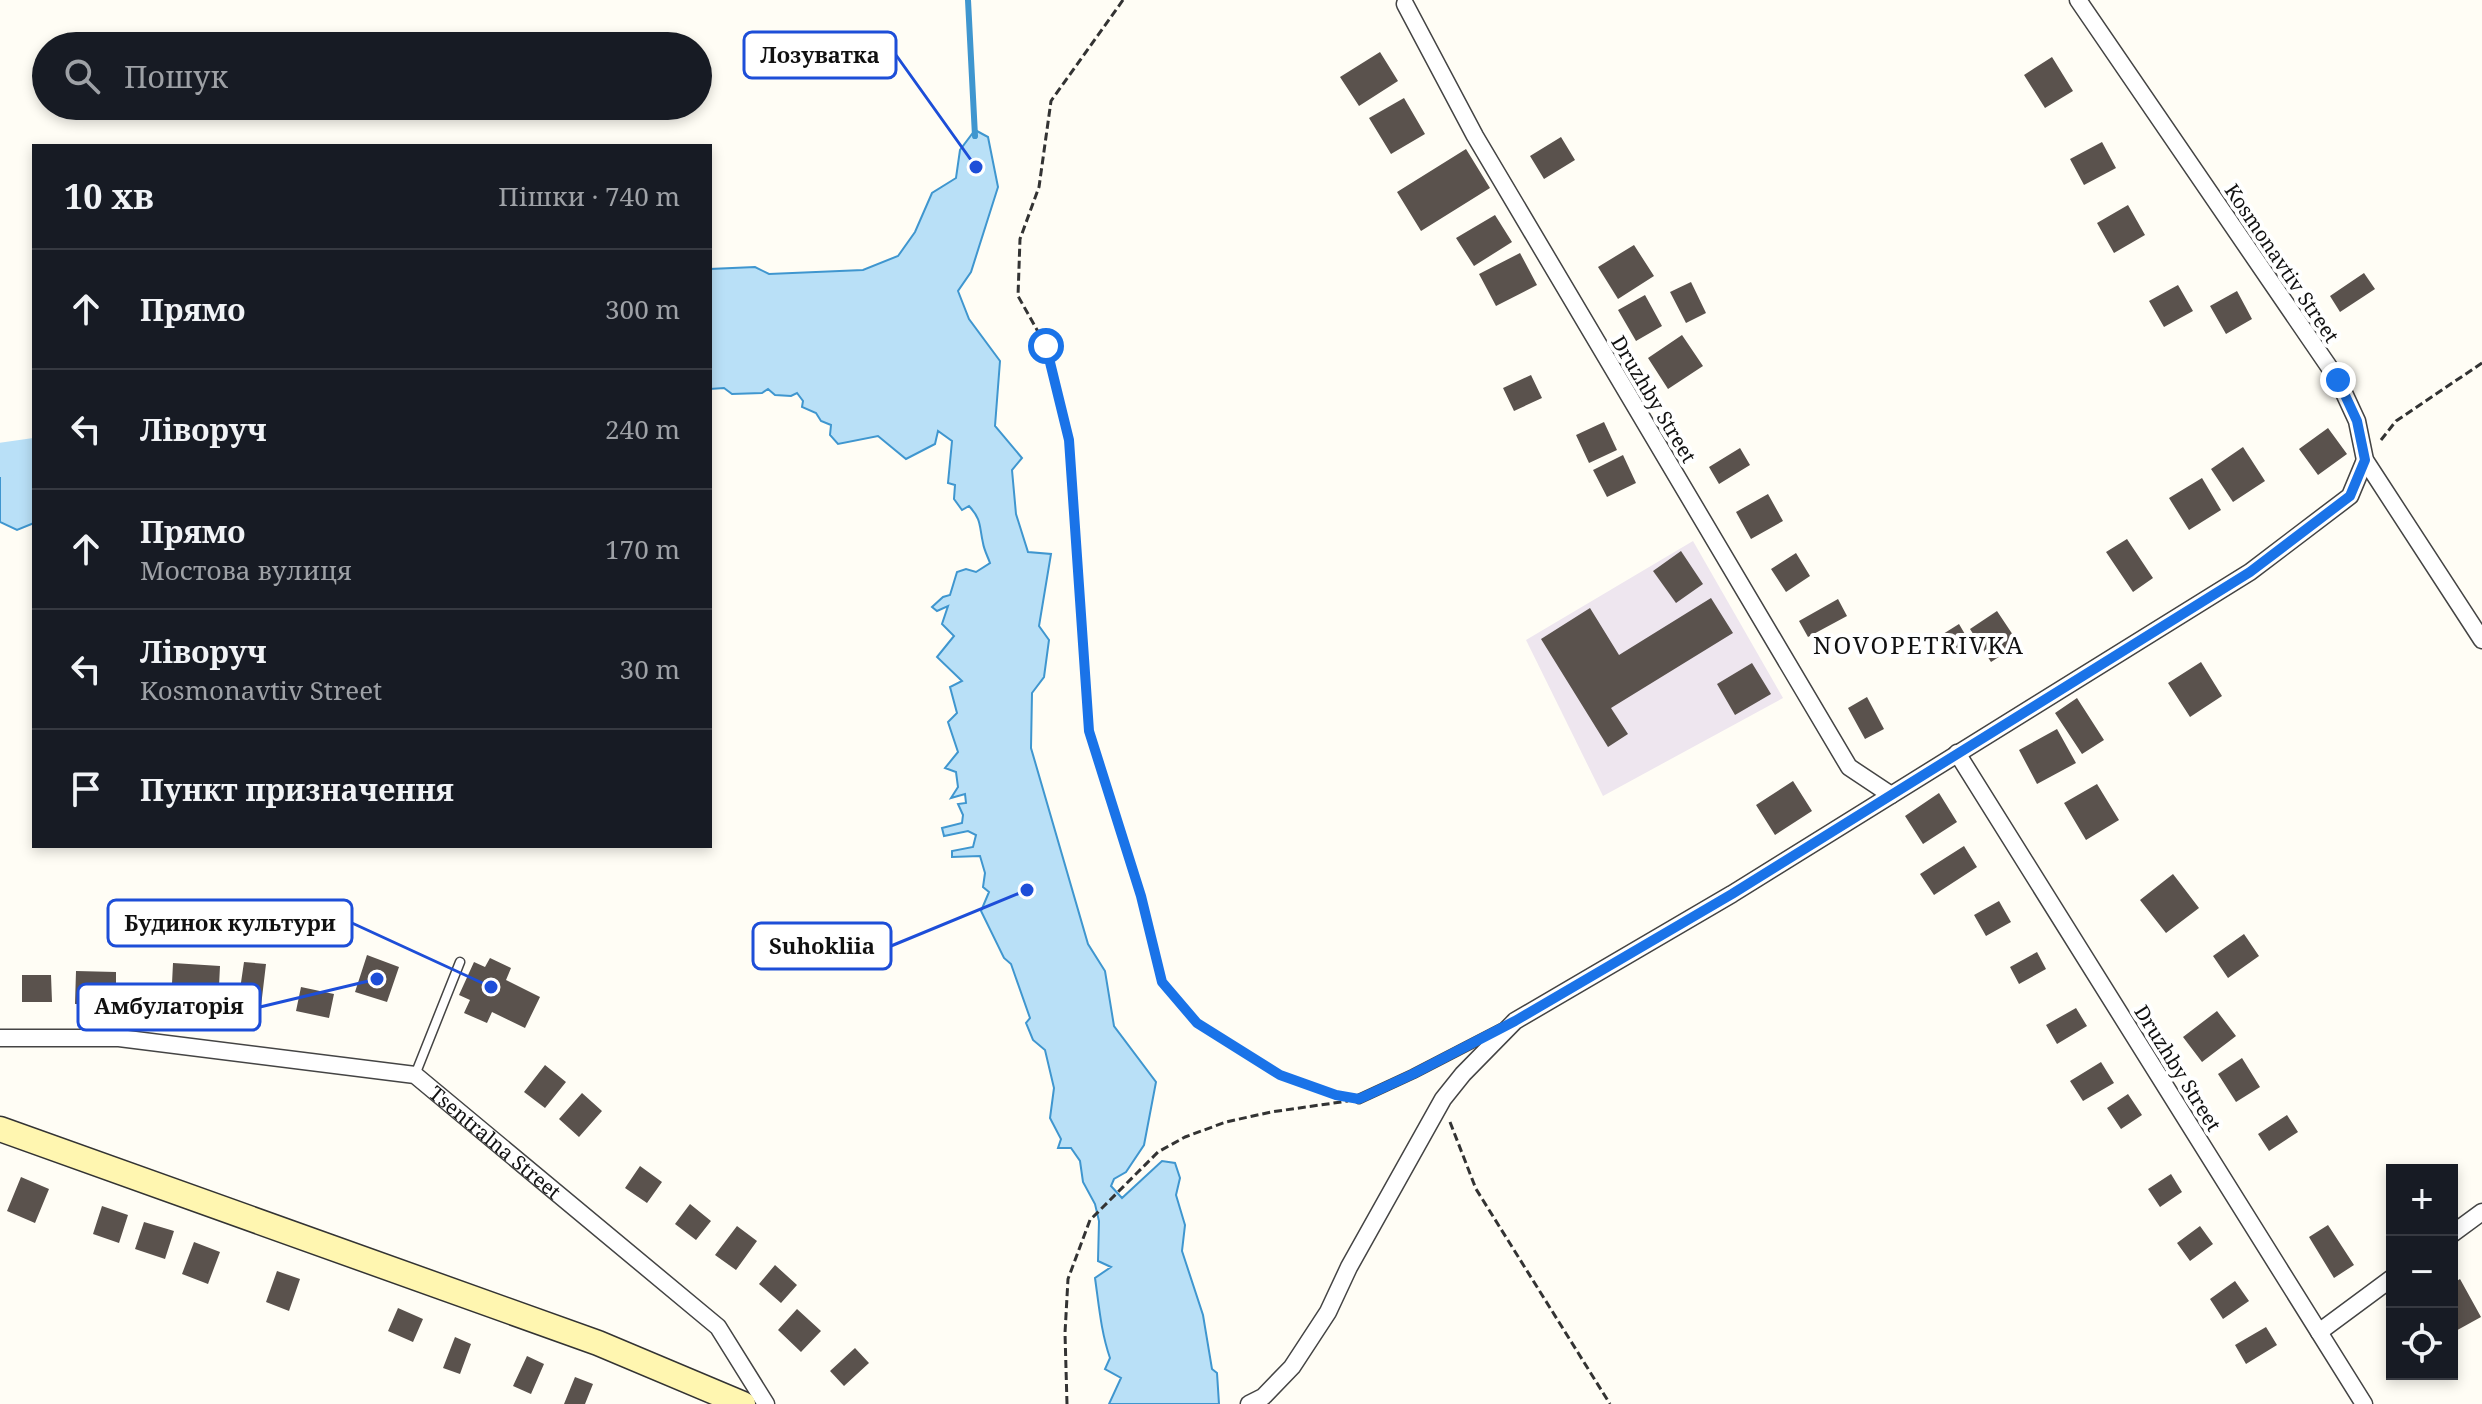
<!DOCTYPE html>
<html lang="uk">
<meta charset="utf-8">
<style>
body{margin:0;font-family:"Noto Serif",serif;background:#20242c;color:#f1f3f6}
.controls{position:absolute;right:24px;bottom:24px;display:grid;overflow:hidden;border-radius:0px;box-shadow:0 4px 12px #0003}
.controls button{width:72px;height:72px;display:grid;place-items:center;padding:0;border:0;border-bottom:2px solid #363941;background:#171b24;color:#f1f3f6;font:40px sans-serif}
.stop{position:absolute;width:24px;height:24px;margin:-18px;border:6px solid #1a73e8;border-radius:50%;background:#fff}
.stop.end{background:#1a73e8;border-color:#fff;box-shadow:0 2px 8px #0008}
.list{margin:0;padding:0;list-style:none}
h2{display:flex;justify-content:space-between;align-items:center;height:104px;margin:0;padding:0 32px;font-size:34px}
h2 small{font-size:26px;font-weight:400;color:#9ea1a6}
.list li{display:grid;grid-template-columns:52px 1fr auto;gap:24px;align-items:center;box-sizing:border-box;height:120px;padding:0 32px;border-top:2px solid #363941}
.list b{display:block;font-size:30px;white-space:nowrap}
.list p{margin:0;font-size:26px;white-space:nowrap;color:#9ea1a6}
.list em{font-size:26px;font-style:normal;color:#9ea1a6}
.icon{flex:none;width:44px;height:44px;fill:none;stroke:currentColor;stroke-width:2;stroke-linecap:round;stroke-linejoin:round}
.map{position:relative;flex:none;width:2482px;height:1404px;overflow:hidden}
.search{position:absolute;background:#171b24;box-shadow:0 4px 12px #0003;left:32px;top:32px;width:680px;height:88px;display:flex;align-items:center;gap:20px;box-sizing:border-box;padding:0 28px;border-radius:44px;color:#9ea1a6;font-size:30px}
.panel{position:absolute;background:#171b24;box-shadow:0 4px 12px #0003;left:32px;top:144px;width:680px;height:704px;border-radius:0px}
.map>svg:first-child{display:block}
.industrial{fill:#eee6ef}
.water{fill:#b9e0f7;stroke:#3f96cf;stroke-width:2}
.lines{fill:none;stroke-linecap:round;stroke-linejoin:round}
.stream{stroke:#3f96cf;stroke-width:6}
.river{stroke:#b9e0f7;stroke-width:34}
.building{fill:#5a524d}
.lane-casing{stroke:#444;stroke-width:11}
.street-casing{stroke:#444;stroke-width:19}
.secondary-casing{stroke:#333;stroke-width:27}
.path{stroke:#333;stroke-width:3;stroke-dasharray:8 4;stroke-linecap:butt}
.lane{stroke:#fff;stroke-width:8}
.street{stroke:#fff;stroke-width:16}
.secondary{stroke:#fff6b0;stroke-width:24}
.route{stroke:#1a73e8;stroke-width:10}
.labels{text-anchor:middle;dominant-baseline:central;stroke-width:8;stroke-linejoin:round;paint-order:stroke}
.street-label{font-size:20px;fill:#111;stroke:#fff}
.quarter-label{font-size:24px;letter-spacing:2px;fill:#111;stroke:#fff}
.leader{fill:none;stroke:#1d4ed8;stroke-width:3}
.callout-dot{fill:#1d4ed8;stroke:#fff;stroke-width:3}
.callout{fill:#fff;stroke:#1d4ed8;stroke-width:3}
.callout-label{font-size:22px;text-anchor:middle;font-weight:bold;fill:#111}
</style>
<div class="map">
<svg width="2482" height="1404" viewBox="0 0 2482 1404">
<rect width="100%" height="100%" fill="#fffdf5"/>
<!-- industrial -->
<path class="industrial" d="M1693,541l90,157 -180,98 -77,-156z"/>
<!-- water -->
<path class="water" d="M975,130l13,7 10,50 -27,85 -13,19 11,28 31,42 -5,65 27,32 -10,12 4,44 12,38 23,2 -12,72 10,14 -5,37 -12,16 -1,55 57,196 17,27 9,55 42,56 -12,63 -18,27 -12,7 -3,7 11,12 40,-37 13,2 5,15 -4,17 9,30 -3,26 21,64 9,54 5,4 2,31h-110l12,-26 -16,-9 5,-11c-9,-26 -11,-52 -15,-80l16,-11 -13,-6 1,-40 -4,-17 -12,-22 -3,-21 -9,-13h-13l3,-9 -11,-21 4,-30 -9,-38 -12,-10 -7,-17 4,-5 -19,-54 -7,-6 -23,-47 8,-19 -6,-5 2,-14 -5,-17 -28,1v-6l21,-4 3,-12 -8,-4 -24,5 -2,-8 20,-5 1,-8 -5,-11 8,-1 -1,-9 -14,4 7,-11 -2,-15 -11,-4 13,-16 -10,-30 9,-9 -7,-26 12,-6 -25,-24 17,-21 -12,-12 6,-18 -11,5 -5,-4 11,-10 7,-2 7,-23 9,-3 10,3 14,-9c-2,-6 -6,-13 -7,-20 -4,-17 -1,-23 -14,-37l-7,4 -8,-11 1,-14 -7,-2 4,-42 -14,-10 -3,13 -29,15 -28,-23 -40,8 -8,-9 1,-10 -10,-4 -5,-8 -14,-6 1,-6 -6,-8 -6,3 -16,-1 -7,-6 -6,4 -30,1 -8,-6 -14,1v-120l45,-2 14,7 94,-4 35,-14 17,-24 17,-39 24,-15 4,-28z
M34,450v73l-17,7 -17,-8v-68l6,7 25,-6z"/>
<g class="lines">
<!-- stream -->
<path class="stream" d="M968,0l7,136"/>
<!-- river -->
<path class="river" d="M0,460l34,-5"/>
</g>
<!-- building -->
<path class="building" d="M1380,52l18,29 -39,25 -19,-29z
M2052,57l21,34 -28,17 -21,-33z
M1404,98l21,36 -34,20 -22,-36z
M1561,137l14,23 -31,19 -14,-23z
M2102,142l14,26 -32,17 -14,-26z
M1466,149l24,39 -69,43 -24,-39z
M2128,205l17,30 -31,18 -17,-30z
M1495,215l17,27 -38,24 -18,-28z
M1634,245l20,31 -36,23 -20,-32z
M1520,253l17,32 -41,21 -17,-32z
M2364,273l11,16 -35,23 -10,-16z
M1691,282l15,31 -20,10 -16,-31z
M2178,285l15,26 -29,16 -15,-26z
M2237,291l15,28 -26,15 -16,-28z
M1645,295l17,31 -26,15 -18,-31z
M1682,335l21,31 -35,23 -20,-31z
M1531,375l11,23 -28,13 -11,-23z
M1604,422l13,28 -28,13 -13,-28z
M2328,428l19,26 -29,21 -19,-26z
M2243,447l22,34 -32,21 -22,-33z
M1740,448l10,17 -31,19 -10,-17z
M1623,455l13,28 -29,14 -14,-27z
M2202,478l19,32 -32,20 -20,-32z
M1768,494l15,27 -32,18 -15,-27z
M2127,539l26,39 -20,14 -27,-40z
M1681,551l22,33 -27,19 -23,-32z
M1796,553l14,23 -24,16 -15,-23z
M1711,598l22,35 -122,75 17,26 -20,13 -67,-108 49,-31 29,47z
M1838,599l9,17 -39,21 -9,-16z
M1997,611l22,33 -28,18 -21,-33z
M1959,624l10,17 -15,9 -11,-16z
M2201,662l21,34 -32,21 -22,-34z
M1752,663l19,31 -36,21 -18,-31z
M1867,697l17,32 -19,10 -17,-31z
M2077,698l27,42 -22,14 -27,-41z
M2057,729l19,34 -39,21 -18,-34z
M1793,781l19,30 -37,24 -19,-30z
M2097,784l22,36 -33,20 -22,-37z
M1939,793l18,29 -34,22 -18,-28z
M1964,846l13,21 -43,28 -14,-21z
M2173,874l26,34 -33,25 -26,-33z
M1999,901l12,21 -25,14 -12,-21z
M2244,934l15,22 -31,22 -15,-22z
M2037,952l9,17 -27,15 -9,-17z
M367,955l32,12 -12,35 -32,-10z
M490,958l21,10 -5,12 34,17 -15,31 -33,-16 -5,11 -23,-10 6,-13 -11,-5 15,-33 11,5z
M244,962l22,2 -5,42 -23,-3z
M173,963l47,3 -2,41 -47,-3z
M76,971l40,1v33l-41,-1z
M22,975h29l1,27h-30z
M301,987l33,7 -5,24 -33,-7z
M2076,1008l11,18 -30,18 -11,-19z
M2217,1011l19,25 -34,26 -19,-25z
M2242,1058l18,29 -24,15 -18,-28z
M2101,1062l13,21 -31,18 -13,-20z
M545,1065l21,17 -21,26 -21,-16z
M582,1093l20,18 -23,26 -20,-18z
M2128,1094l14,21 -21,14 -14,-21z
M2287,1115l11,17 -29,19 -11,-17z
M640,1166l22,16 -15,21 -22,-15z
M2171,1174l11,18 -22,15 -12,-18z
M21,1177l28,12 -14,34 -28,-12z
M690,1204l21,17 -15,19 -21,-16z
M102,1206l26,9 -9,28 -26,-9z
M144,1222l30,9 -9,28 -30,-10z
M2328,1225l26,40 -20,13 -25,-41z
M737,1226l20,15 -21,29 -21,-15z
M2200,1226l13,18 -23,17 -13,-18z
M194,1242l26,10 -12,32 -26,-10z
M775,1265l22,20 -16,18 -22,-19z
M277,1271l23,8 -11,32 -23,-9z
M2460,1279l21,38 -29,16v-49z
M2235,1281l14,20 -26,18 -13,-20z
M398,1308l25,11 -10,23 -25,-11z
M797,1309l24,22 -20,21 -23,-22z
M2266,1327l11,18 -31,19 -11,-19z
M455,1337l16,7 -11,30 -17,-6z
M855,1348l14,15 -25,23 -14,-15z
M527,1356l17,8 -13,30 -18,-8z
M575,1377l18,7 -8,20h-21z"/>
<g class="lines">
<!-- lane casing -->
<g class="lane-casing">
<path id="lane" d="M415,1075l45,-113
M1359,1099l54,-25 89,-46"/>
</g>
<!-- street casing -->
<g class="street-casing">
<g id="street">
<path d="M2078,0l260,380 19,41 8,39 117,180"/>
<path d="M1405,4l70,132 374,631 42,28"/>
<path d="M1957,753l407,651"/>
<path id="s1" d="M0,1038h119l296,37 303,252 48,77"/>
<path d="M2452,1234l30,-22"/>
<path d="M2319,1332l73,-54"/>
<path d="M1249,1404l14,-7 29,-30 36,-55 21,-45 94,-168 20,-25 52,-53 217,-127 518,-322 100,-76 15,-36"/>
</g>
</g>
<!-- secondary casing -->
<g class="secondary-casing">
<path id="secondary" d="M0,1129l598,214 145,61"/>
</g>
<!-- path -->
<path class="path" d="M1123,0l-72,101 -12,86 -19,52 -2,57 28,50 23,94 20,291 52,165 21,86 35,41 46,29 37,23 26,10 41,12
M2381,440l15,-19 86,-58
M1450,1122l26,67 134,215
M1067,1404l-2,-71 3,-54 22,-59 68,-68 27,-15 41,-15 45,-10 77,-11"/>
<!-- lane -->
<use href="#lane" class="lane"/>
<!-- street -->
<use href="#street" class="street"/>
<!-- secondary -->
<use href="#secondary" class="secondary"/>
</g>
<g class="lines">
<!-- route -->
<path class="route" d="M1046,346l23,94 20,291 52,165 21,86 35,41 83,52 56,20 23,4 54,-25 102,-53 217,-127 518,-322 100,-76 15,-36 -8,-39 -19,-41"/>
</g>
<g class="labels">
<!-- street labels -->
<g class="street-label">
<text transform="translate(2282 263) rotate(56)">Kosmonavtiv Street</text>
<text transform="translate(1654 399) rotate(59)">Druzhby Street</text>
<text transform="translate(2178 1068) rotate(58)">Druzhby Street</text>
<text stroke="none"><textPath href="#s1" startOffset="522">Tsentralna Street</textPath></text>
</g>
<!-- quarter labels -->
<g class="quarter-label">
<text x="1919" y="644">NOVOPETRIVKA</text>
</g>
</g>
<!-- callouts -->
<path class="leader" d="M976 167L896 55M491 987L352 923M1027 890L891 946M377 979L260 1007"/>
<g class="callout-dot">
<circle cx="976" cy="167" r="8"/>
<circle cx="491" cy="987" r="8"/>
<circle cx="1027" cy="890" r="8"/>
<circle cx="377" cy="979" r="8"/>
</g>
<g class="callout">
<rect x="744" y="32" width="152" height="46" rx="8"/>
<rect x="108" y="900" width="244" height="46" rx="8"/>
<rect x="753" y="923" width="138" height="46" rx="8"/>
<rect x="78" y="984" width="182" height="46" rx="8"/>
</g>
<g class="callout-label">
<text x="820" y="63">Лозуватка</text>
<text x="230" y="931">Будинок культури</text>
<text x="822" y="954">Suhokliia</text>
<text x="169" y="1014">Амбулаторія</text>
</g>
</svg>
<div class="controls">
<button>+</button>
<button>−</button>
<button><svg class="icon" aria-label="locate" viewBox="0 0 24 24"><circle cx="12" cy="12" r="6"/><path d="M12 2v4M12 18v4M2 12h4M18 12h4"/></svg></button>
</div>
<div class="stop" style="left:1046px;top:346px"></div>
<div class="stop end" style="left:2338px;top:380px"></div>
<div class="search"><svg class="icon" aria-label="search" viewBox="0 0 24 24"><circle cx="10" cy="10" r="6"/><path d="M15 15l6 6"/></svg>Пошук</div>
<section class="panel">
<h2>10 хв<small>Пішки · 740 m</small></h2>
<ul class="list">
<li><svg class="icon" aria-label="ahead" viewBox="0 0 24 24"><path d="M12 20V5M6 11l6-6 6 6"/></svg><div><b>Прямо</b></div><em>300 m</em></li>
<li><svg class="icon" aria-label="left" viewBox="0 0 24 24"><path d="M17 20v-9H6M10 6l-5 5 5 5"/></svg><div><b>Ліворуч</b></div><em>240 m</em></li>
<li><svg class="icon" aria-label="ahead" viewBox="0 0 24 24"><path d="M12 20V5M6 11l6-6 6 6"/></svg><div><b>Прямо</b><p>Мостова вулиця</p></div><em>170 m</em></li>
<li><svg class="icon" aria-label="left" viewBox="0 0 24 24"><path d="M17 20v-9H6M10 6l-5 5 5 5"/></svg><div><b>Ліворуч</b><p>Kosmonavtiv Street</p></div><em>30 m</em></li>
<li><svg class="icon" aria-label="arrive" viewBox="0 0 24 24"><path d="M6 21V4h12l-3 4 3 4H6"/></svg><div><b>Пункт призначення</b></div></li>
</ul>
</section>
</div>
